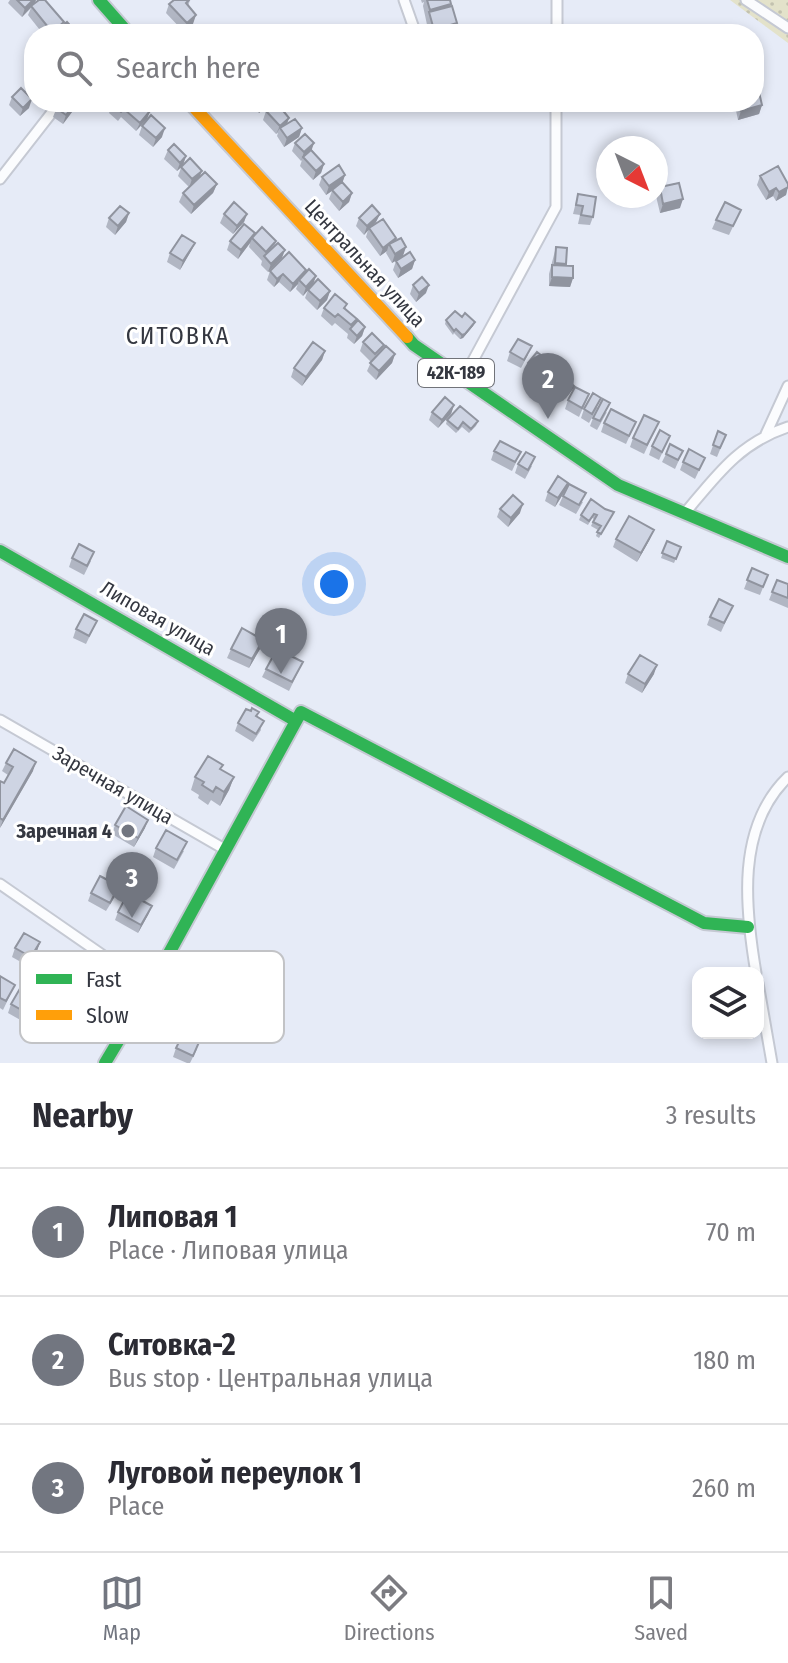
<!DOCTYPE html>
<meta charset="utf-8">
<style>
body{margin:0;font-family:"Fira Sans Condensed",sans-serif;background:#f2f2f3;color:#2b2b33}
.controls{position:absolute;right:24px;bottom:24px;display:grid;overflow:hidden;border-radius:16px;box-shadow:0 4px 12px #0003}
.controls button{width:72px;height:72px;display:grid;place-items:center;padding:0;border:0;border-bottom:2px solid #e1e1e2;background:#fff;color:#2b2b33;font:40px sans-serif}
.compass{position:absolute;left:596px;top:136px;width:72px;height:72px;border-radius:50%;background:#fff;box-shadow:0 4px 12px #0003;rotate:138deg}
.you{position:absolute;left:334px;top:584px;width:28px;height:28px;margin:-20px;border:6px solid #fff;border-radius:50%;background:#1a73e8;box-shadow:0 0 0 12px #1a73e833}
.badge{display:grid;place-items:center;width:52px;height:52px;border-radius:50%;background:#727680;color:#fff;font-size:26px;font-weight:700}
.pin{position:absolute;translate:-50% -66px;filter:drop-shadow(0 2px 4px #0008)}
.pin::after{content:'';position:absolute;top:42px;width:28px;height:24px;background:inherit;clip-path:polygon(0 0,100% 0,50% 100%)}
.list{margin:0;padding:0;list-style:none}
h2{display:flex;justify-content:space-between;align-items:center;height:104px;margin:0;padding:0 32px;font-size:34px}
h2 small{font-size:26px;font-weight:400;color:#7c7c81}
.list li{display:grid;grid-template-columns:52px 1fr auto;gap:24px;align-items:center;box-sizing:border-box;height:128px;padding:0 32px;border-top:2px solid #e1e1e2}
.list b{display:block;font-size:30px;white-space:nowrap}
.list p{margin:0;font-size:26px;white-space:nowrap;color:#7c7c81}
.list em{font-size:26px;font-style:normal;color:#7c7c81}
.icon{flex:none;width:44px;height:44px;fill:none;stroke:currentColor;stroke-width:2;stroke-linecap:round;stroke-linejoin:round}
.map{position:relative;flex:none;width:788px;height:1063px;overflow:hidden}
.search{position:absolute;background:#fff;box-shadow:0 4px 12px #0003;left:24px;right:24px;top:24px;height:88px;display:flex;align-items:center;gap:20px;box-sizing:border-box;padding:0 28px;border-radius:32px;color:#7c7c81;font-size:30px}
.sheet{height:488px;background:#fff}
nav{display:flex;justify-content:space-around;align-items:center;box-sizing:border-box;height:112px;border-top:2px solid #e1e1e2;background:#fff;font-size:22px;color:#7c7c81}
nav a{display:grid;justify-items:center;gap:4px}
nav .on{color:#727680}
.map>svg:first-child{display:block}
.grass{fill:url(#grass-dots)}
.lines{fill:none;stroke-linecap:round;stroke-linejoin:round}
.street-casing{stroke:#c5c9d3;stroke-width:13}
.fast-casing{stroke:#c5c9d3;stroke-width:16}
.slow-casing{stroke:#c5c9d3;stroke-width:16}
.street{stroke:#fbfcfe;stroke-width:9}
.fast{stroke:#30b455;stroke-width:12}
.slow{stroke:#ff9f0a;stroke-width:12}
.wall{fill:#b1b6c3}
.shaded-wall{fill:#90949f}
.building{fill:#ced4e3;stroke:#90949f;stroke-width:2}
.poi-dot{fill:#727680;stroke:#fff;stroke-width:3}
.labels{text-anchor:middle;dominant-baseline:central;stroke-width:6;stroke-linejoin:round;paint-order:stroke}
.shield{fill:#fff;stroke:#717379;stroke-width:2}
.shield-label{font-size:18px;font-weight:bold;fill:#343740}
.street-label{font-size:20px;fill:#343740;stroke:#fff}
.poi-label{font-size:20px;font-weight:bold;fill:#343740;stroke:#fff;text-anchor:end}
.quarter-label{font-size:24px;letter-spacing:2px;fill:#343740;stroke:#fff}
.key{fill:#fff;stroke:#c2c3c6;stroke-width:2}
.key-label{font-size:22px;fill:#343740}
</style>
<div class="map">
<svg width="788" height="1063" viewBox="0 0 788 1063">
<defs>
<pattern id="grass-dots" width="8" height="8" patternUnits="userSpaceOnUse" patternTransform="scale(2)"><rect width="8" height="8" fill="#e3e2ca"/><path d="M2 2h.1M6 6h.1" fill="none" stroke="#c3c2af" stroke-width="1.8" stroke-linecap="round"/></pattern>
</defs>
<rect width="100%" height="100%" fill="#e6ebf7"/>
<!-- grass -->
<path class="grass" d="M730,0h58v43z"/>
<g class="lines">
<!-- street casing -->
<g class="street-casing">
<path id="street" d="M404,0l12,34
M746,0l42,28
M557,34v-34
M0,179l60,-77
M463,379l93,-172v-105
M766,434l22,-48
M685,513c31,-37 54,-70 103,-86
M0,720l226,130
M0,884l150,104
M756,973c-11,-65 -20,-146 32,-196
M758,983l14,80"/>
</g>
<!-- fast casing -->
<g class="fast-casing">
<path id="fast" d="M99,0l30,34
M407,337l7,8 204,140 170,72
M0,551l296,170
M105,1063l45,-75 151,-276 403,211 44,4"/>
</g>
<!-- slow casing -->
<g class="slow-casing">
<path id="slow" d="M189,102l218,235"/>
</g>
<!-- street -->
<use href="#street" class="street"/>
<!-- fast -->
<use href="#fast" class="fast"/>
<!-- slow -->
<use href="#slow" class="slow"/>
</g>
<!-- wall -->
<path class="wall" d="M10,0h26l-2,4 30,18 -2,4 16,8h-35l-15,-19 3,-7 -9,9 -14,-14z
M174,0h16l-2,6 5,18 -9,8 -18,-19 3,-9z
M421,0h29v6l7,17 -3,9 -8,2h-17l-6,-28 1,-4 -2,1z
M34,52v23l-9,-10 4,-9z
M12,97l17,11 -9,8 -11,-11z
M59,102h18l-2,6 -12,16 -10,-7z
M248,102h21l-1,4 -9,7z
M736,102h18l8,3 -3,9 -21,6 -3,-14z
M112,105l38,6 -3,8 -11,12 -15,-14 -3,4 -9,-8z
M266,111l23,7 -2,6 15,4 -3,9 -15,10 -7,-11 1,-3 -2,1 -13,-14z
M142,126l20,11 -9,10 -14,-12z
M295,143l17,7 12,14 -3,9 -8,7 -13,-14 2,-6 -1,1 -9,-10z
M168,150l18,6 -3,9 16,13 18,6 -4,9 -22,21 -12,-12 4,-9 6,-6 -11,-11 3,-8 -4,3 -13,-12z
M345,175l-3,8 10,10 -3,9 -10,9 -10,-12 3,-8 -6,4 -7,-10 3,-8z
M760,176l28,8 -2,11 -10,6 -3,-5 -7,4 -9,-15z
M660,187l20,21 -20,5 -4,-17z
M578,194l15,23 -3,8 -12,-1 2,-9 -7,-1z
M741,210l-12,25 -17,-6 4,-9z
M129,213l-3,9 -11,13 -9,-8 3,-9z
M224,214h23l-3,8 -11,12 -13,-11z
M380,214l-4,8 20,16 -1,3 8,15 -11,7 -6,-10 1,-2 -7,5 -14,-19 2,-7 -4,5 -8,-9 3,-8z
M255,233l-2,4 23,4 -1,4 7,13 -14,14 -7,-7 1,-4 -13,-14 1,-4 -12,16 -11,-9 3,-9z
M195,243l-4,8 -11,19 -13,-8 3,-9z
M556,247l10,17 -1,1 8,13 -3,9 -21,-1v-12z
M415,260l-3,9 -14,9 -5,-8 3,-9z
M306,270l-2,5 9,9 17,7 -3,9 -10,10 -12,-12 3,-8 -5,6 -7,-7 2,-5 -8,8 -11,-10 -5,5 -7,-7 3,-9z
M413,285l13,8 -10,9 -6,-8z
M347,304l-2,5 12,10 -2,4 10,4 -3,9 -8,8 -7,-6 1,-4 -13,-11 -3,3 -11,-10 3,-8z
M446,320l29,2 -2,4 -10,12 -3,1 -6,-6 -1,2 -8,-11z
M363,342l21,3 -2,5 13,4 -3,9 -16,17 -9,-9 4,-9 -11,-11z
M325,351l-3,9 -20,26 -11,-9 3,-9z
M510,352l18,3 -7,13 -14,-7z
M528,363l28,4 -2,5 -9,11 -6,-5 -1,1 -11,-12z
M552,381l22,5 -2,4 -9,11 -10,-8 2,-4 -5,-4z
M589,394l-10,23 -14,-8 3,-9z
M454,405l-3,9 -13,14 -9,-8 3,-8z
M598,407l-9,16 -8,-5 3,-9z
M607,412l-10,18 -7,-4 3,-8z
M447,420l31,1 -2,5 -7,7 -7,-6 -6,6 -10,-9z
M636,422l-10,22 -25,-12 3,-9z
M659,422l-15,32 -14,-7 3,-9z
M718,431l8,4 -9,22 -7,-3z
M670,436l-11,24 -10,-5 3,-9z
M494,451l27,1 -9,19 -21,-11z
M683,451l-8,18 -13,-7 4,-8z
M705,458l-10,21 -15,-9 3,-8z
M518,464l14,2 -7,13 -10,-6z
M565,491l-10,16 -10,-6 3,-9z
M563,496l20,6 -7,12 -17,-9z
M500,509l20,4 -12,14 -11,-10z
M605,509l9,3 -15,26 -3,-2 2,-6 -7,-4 3,-7 -2,-1 -4,7 -9,-5 2,-5z
M616,539h34l-13,23 -24,-15z
M667,541l14,6 -7,16 -13,-5z
M72,558l19,3 -7,14 -15,-8z
M752,568l16,7 -8,20 -16,-6z
M777,580l11,4v24l-19,-8z
M733,606l-12,26 -14,-7 3,-8z
M97,621l-11,23 -13,-6 3,-9z
M263,640l-3,9 -11,19 -22,-10 4,-9z
M303,662l-14,29 -27,-14 4,-8z
M628,674h26l-12,19 -17,-10z
M251,711l8,1 -2,5 4,13 -8,12 -18,-11 3,-8z
M6,763l27,8 -33,57v-47l4,2 4,-8 -6,-4z
M221,770l13,7 -5,13 -9,16 -9,-6 -3,5 -10,-7 1,-3 -8,-5 4,-13z
M115,825l30,3 -11,19 -22,-13z
M156,848l28,3 -10,18 -21,-12z
M91,893l25,2 -10,16 -18,-10z
M152,906l-4,9 -10,18 -23,-13 3,-8z
M40,942l-3,9 -9,15 -16,-9 3,-9z
M0,976l15,9 -12,25 -3,-2z
M38,994l-14,28 -16,-9 3,-9z
M87,1013l-3,9 -10,15 -17,-12 3,-8z
M176,1048l21,1 -7,14h-3l-14,-6z"/>
<!-- shaded-wall -->
<path class="shaded-wall" d="M33,0h3l-2,4 -12,13 3,-9z
M196,15l-3,9 -9,8 3,-9z
M457,23l-3,9 -8,2h-14l2,-4z
M32,99l-3,9 -9,8 3,-8z
M76,102h1l-2,6 -12,16 3,-9z
M265,102h4l-1,4 -9,7 3,-9z
M762,105l-3,9 -21,6 3,-9z
M150,111l-3,8 -11,12 4,-8z
M289,118l-3,8 -6,2 -4,6 4,-8z
M165,128l-3,9 -9,10 3,-9z
M302,128l-3,9 -15,10 3,-9z
M314,143l-3,9 -8,5 -2,4 3,-9z
M186,156l-3,9 -6,6 3,-8z
M324,164l-3,9 -8,7 3,-9z
M202,171l-3,8 -10,9 3,-9z
M345,175l-3,9 -16,11 3,-9z
M217,184l-4,9 -22,21 3,-9z
M788,187l-2,8 -10,6 3,-9z
M776,188l-3,8 -7,4 3,-8z
M352,193l-3,9 -10,9 4,-9z
M683,199l-3,9 -20,5 3,-9z
M129,213l-3,9 -11,13 3,-9z
M247,214l-3,8 -11,12 4,-8z
M380,214l-4,8 -12,13 3,-9z
M255,233l-5,10 -12,16 3,-9z
M396,238l-3,9 -4,-3 -2,7 -7,5 3,-8z
M195,243l-4,8 -11,19 3,-9z
M406,247l-3,9 -11,7 3,-9z
M285,250l-3,8 -14,14 3,-8z
M415,260l-3,9 -14,9 3,-9z
M306,270l-3,9 -4,1 -1,4 -8,8 3,-8z
M283,274l-4,8 -5,5 3,-8z
M316,276l-3,9 -10,11 3,-9z
M552,277l21,1 -3,9 -21,-1z
M429,285l-3,8 -10,9 3,-9z
M330,291l-3,9 -10,10 3,-9z
M475,322l-2,4 -10,12 -3,1 2,-4z
M365,327l-3,9 -8,8 3,-8z
M325,351l-3,9 -20,26 4,-9z
M395,354l-3,9 -16,17 3,-9z
M454,405l-3,9 -13,14 4,-8z
M568,483l-3,8 -10,16 3,-9z
M523,504l-3,9 -12,14 3,-9z
M654,530l-4,9 -13,23 4,-9z
M263,640l-3,9 -11,19 3,-9z
M657,665l-3,9 -12,19 3,-9z
M36,762l-3,9 -33,57 3,-8z
M234,777l-5,13 -9,16 4,-14z
M148,820l-3,8 -11,19 4,-9z
M152,906l-4,9 -10,18 3,-8z
M40,942l-3,9 -9,15 3,-9z
M38,994l-14,28 3,-9z
M87,1013l-3,9 -10,15 3,-9z"/>
<!-- building -->
<path class="building" d="M17,0h16l-8,8z
M39,0h6l19,22 -12,10 -21,-26z
M174,0h15l-3,3 10,12 -9,8 -18,-19z
M427,0h23l1,4 -21,6z
M452,6l5,17 -23,7 -5,-18z
M67,22l11,12h-24z
M404,28l1,6h-20l-1,-2z
M34,52v11l-5,-7z
M21,88l11,11 -9,9 -11,-11z
M759,92l3,13 -21,6 -2,-9h15v-9z
M59,102h17l-10,13 -10,-7z
M114,102h17l-1,2 1,-2h9l10,9 -10,12 -16,-14 -3,3 -9,-7z
M276,102l13,16 -9,8 -14,-15z
M151,115l14,13 -9,10 -14,-12z
M295,119l7,9 -15,10 -7,-10z
M305,134l9,9 -10,9 -9,-9z
M174,144l12,12 -6,7 -12,-13z
M311,150l13,14 -8,7 -13,-14z
M190,158l12,13 -10,8 -11,-12z
M339,165l6,10 -16,11 -7,-9z
M778,166l10,18v3l-9,5 -3,-4 -7,4 -9,-16z
M205,172l12,12 -23,21 -11,-12z
M342,182l10,11 -9,9 -11,-12z
M679,183l4,16 -20,5 -3,-17z
M578,194l18,3 -3,20 -12,-2 2,-9 -7,-1z
M234,202l13,12 -10,12 -13,-12z
M725,202l16,8 -8,16 -17,-6z
M372,205l8,9 -13,12 -8,-8z
M120,206l9,7 -11,13 -9,-8z
M383,219l13,19 -13,10 -14,-20z
M244,224l11,9 -14,17 -11,-9z
M262,227l14,14 -10,11 -14,-14z
M182,235l13,8 -12,18 -13,-8z
M401,238l5,9 -11,7 -6,-10z
M278,243l7,7 -14,14 -7,-8z
M556,247l11,1 -1,16 -11,-1z
M289,252l17,18 -13,14 -10,-10 -6,5 -7,-8z
M410,252l5,8 -14,9 -5,-8z
M552,265l21,1v12l-21,-1z
M309,269l7,7 -10,11 -7,-7z
M422,277l7,8 -10,8 -6,-8z
M318,279l12,12 -10,10 -12,-11z
M335,294l12,10 -3,4 13,11 -6,6 -13,-11 -3,3 -11,-9z
M455,311l7,6 3,-4 10,9 -10,12 -3,1 -6,-6 -2,2 -8,-11z
M358,320l7,7 -8,9 -7,-7z
M372,333l12,12 -9,9 -12,-12z
M518,339l14,7 -8,14 -14,-8z
M313,342l12,9 -19,26 -12,-9z
M386,346l9,8 -16,17 -9,-8z
M537,352l19,15 -9,11 -6,-5 -2,2 -11,-12z
M558,373l16,13 -9,11 -10,-8 3,-3 -6,-5z
M575,387l14,7 -7,14 -14,-8z
M593,393l8,5 -9,16 -8,-5z
M445,397l9,8 -12,15 -10,-8z
M603,399l7,4 -10,18 -7,-3z
M460,406l18,15 -7,8 -8,-7 -5,7 -11,-9z
M611,409l25,13 -7,14 -25,-13z
M644,415l15,7 -12,23 -14,-7z
M660,430l10,6 -8,16 -10,-6z
M718,431l8,4 -6,13 -7,-3z
M500,441l21,11 -6,10 -21,-11z
M670,444l13,7 -5,9 -12,-6z
M689,449l16,9 -6,12 -16,-8z
M526,452l9,5 -7,13 -10,-6z
M558,476l10,7 -10,15 -10,-6z
M569,484l17,9 -7,12 -16,-9z
M513,495l10,9 -12,14 -11,-9z
M591,499l14,10 9,3 -13,22 -4,-2 4,-6 -8,-4 4,-7 -3,-1 -5,7 -8,-6z
M629,516l25,14 -13,23 -25,-14z
M667,541l14,6 -5,12 -14,-6z
M79,544l15,8 -7,14 -15,-8z
M752,568l16,7 -5,12 -16,-7z
M777,580l11,4v14l-16,-6z
M719,599l14,7 -9,17 -14,-6z
M84,614l13,7 -8,15 -13,-7z
M242,628l21,12 -11,19 -21,-10z
M277,649l26,13 -11,20 -26,-13z
M640,655l17,10 -12,19 -17,-10z
M252,708l7,4 -3,4 8,5 -8,13 -18,-11 8,-14 5,2z
M14,749l22,13 -33,58 -3,-2v-37l4,2 9,-16 -7,-4z
M208,756l15,9 -3,4 14,8 -10,15 -8,-5 -3,5 -11,-7 2,-3 -9,-5z
M126,806l22,14 -10,18 -23,-13z
M166,830l21,12 -10,18 -21,-12z
M100,876l19,10 -9,17 -19,-10z
M128,893l24,13 -11,19 -23,-13z
M24,933l16,9 -9,15 -16,-9z
M0,976l15,9 -9,16 -6,-3z
M22,985l16,9 -11,19 -16,-9z
M184,1032l16,8 -7,16 -17,-8z"/>
<!-- markers -->
<circle class="poi-dot" cx="128" cy="831" r="8"/>
<g class="labels">
<!-- shield labels -->
<rect class="shield" x="418" y="359" width="76" height="28" rx="6"/>
<g class="shield-label">
<text x="456" y="373">42К-189</text>
</g>
<!-- street labels -->
<g class="street-label">
<text transform="translate(365 263) rotate(47)">Центральная улица</text>
<text transform="translate(158 618) rotate(30)">Липовая улица</text>
<text transform="translate(113 785) rotate(30)">Заречная улица</text>
</g>
<!-- poi labels -->
<g class="poi-label">
<text x="112" y="831">Заречная 4</text>
</g>
<!-- quarter labels -->
<g class="quarter-label">
<text x="178" y="336">СИТОВКА</text>
</g>
</g>
<!-- legend -->
<rect x="20" y="951" width="264" height="92" rx="12" class="key"/>
<rect x="36" y="974" width="36" height="10" fill="#30b455"/>
<rect x="36" y="1010" width="36" height="10" fill="#ff9f0a"/>
<g class="key-label">
<text x="86" y="987">Fast</text>
<text x="86" y="1023">Slow</text>
</g>
</svg>
<div class="controls">
<button><svg class="icon" aria-label="layers" viewBox="0 0 24 24"><path d="M12 4l9 5-9 5-9-5zM3 14l9 5 9-5"/></svg></button>
</div>
<svg class="compass" viewBox="-18 -18 36 36"><path d="M0-13l5 13h-10z" fill="#e53935"/><path d="M0 13l5-13h-10z" fill="#7c7c81"/></svg>
<div class="you"></div>
<div class="pin badge" style="left:281px;top:674px">1</div>
<div class="pin badge" style="left:548px;top:419px">2</div>
<div class="pin badge" style="left:132px;top:918px">3</div>
<div class="search"><svg class="icon" aria-label="search" viewBox="0 0 24 24"><circle cx="10" cy="10" r="6"/><path d="M15 15l6 6"/></svg>Search here</div>
</div>
<section class="sheet">
<h2>Nearby<small>3 results</small></h2>
<ul class="list">
<li><span class="badge">1</span><div><b>Липовая 1</b><p>Place · Липовая улица</p></div><em>70 m</em></li>
<li><span class="badge">2</span><div><b>Ситовка-2</b><p>Bus stop · Центральная улица</p></div><em>180 m</em></li>
<li><span class="badge">3</span><div><b>Луговой переулок 1</b><p>Place</p></div><em>260 m</em></li>
</ul>
</section>
<nav>
<a class="on"><svg class="icon" aria-label="map" viewBox="0 0 24 24"><path d="M3 6l6-2 6 2 6-2v14l-6 2-6-2-6 2zM9 4v14M15 6v14"/></svg>Map</a>
<a><svg class="icon" aria-label="directions" viewBox="0 0 24 24"><path d="M12 3l9 9-9 9-9-9zM9 14v-3h6M13 9l2 2-2 2"/></svg>Directions</a>
<a><svg class="icon" aria-label="saved" viewBox="0 0 24 24"><path d="M7 4h10v16l-5-4-5 4z"/></svg>Saved</a>
</nav>
